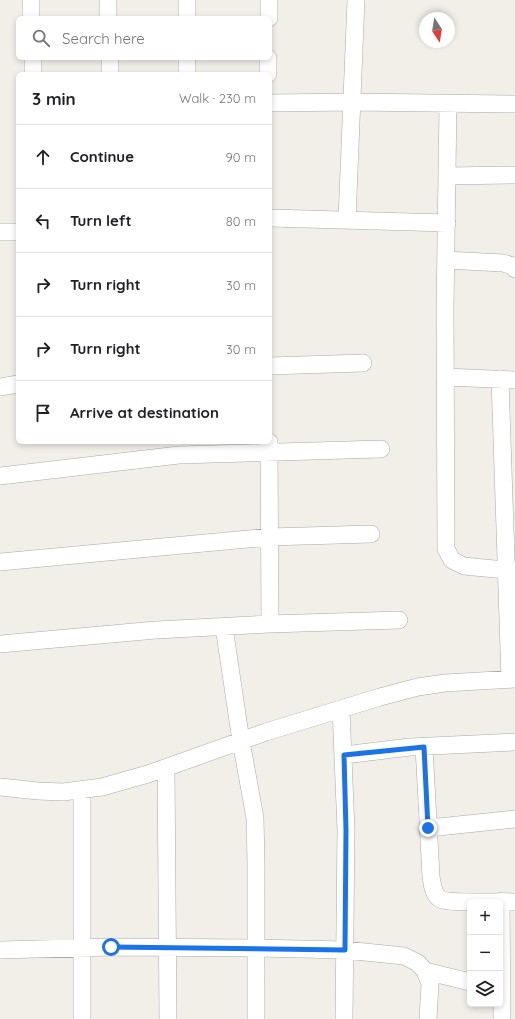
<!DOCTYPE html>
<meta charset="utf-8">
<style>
body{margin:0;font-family:Quicksand,sans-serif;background:#f6f6f6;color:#202124}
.controls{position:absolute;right:12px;bottom:12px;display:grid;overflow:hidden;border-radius:6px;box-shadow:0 2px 6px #0003}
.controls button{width:36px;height:36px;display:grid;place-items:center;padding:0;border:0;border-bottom:1px solid #e0e0e0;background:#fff;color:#202124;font:20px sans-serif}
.compass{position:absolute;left:419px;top:12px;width:36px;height:36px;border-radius:50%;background:#fff;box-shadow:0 2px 6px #0003;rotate:168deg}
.stop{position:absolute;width:12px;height:12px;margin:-9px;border:3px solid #1a73e8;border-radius:50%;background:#fff}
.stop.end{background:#1a73e8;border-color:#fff;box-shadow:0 1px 4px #0008}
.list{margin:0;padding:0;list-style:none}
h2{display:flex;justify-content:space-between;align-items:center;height:52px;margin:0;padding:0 16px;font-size:17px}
h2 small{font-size:13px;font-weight:400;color:#757577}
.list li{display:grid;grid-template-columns:26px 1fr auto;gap:12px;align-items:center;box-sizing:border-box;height:64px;padding:0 16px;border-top:1px solid #e0e0e0}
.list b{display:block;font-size:15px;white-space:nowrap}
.list em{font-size:13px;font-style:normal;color:#757577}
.icon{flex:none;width:22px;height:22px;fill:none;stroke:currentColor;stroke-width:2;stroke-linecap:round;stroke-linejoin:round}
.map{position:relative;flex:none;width:515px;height:1019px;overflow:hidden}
.search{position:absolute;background:#fff;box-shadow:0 2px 6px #0003;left:16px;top:16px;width:256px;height:44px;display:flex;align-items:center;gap:10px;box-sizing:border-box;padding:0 14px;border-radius:6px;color:#757577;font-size:15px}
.panel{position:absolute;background:#fff;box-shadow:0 2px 6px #0003;left:16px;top:72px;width:256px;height:372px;border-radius:6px}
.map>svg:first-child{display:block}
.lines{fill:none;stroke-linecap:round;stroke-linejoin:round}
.minor-casing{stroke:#a9a9a9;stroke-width:18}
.minor{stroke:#fff;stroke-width:17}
.route{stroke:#1a73e8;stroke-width:5}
</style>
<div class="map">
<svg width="515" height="1019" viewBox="0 0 515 1019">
<rect width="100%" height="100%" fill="#f2efe9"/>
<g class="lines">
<!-- minor casing -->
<g class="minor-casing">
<path id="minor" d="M31,0v18
M108,0v18
M187,18v-18
M269,18v-18
M33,58v16
M110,58v16
M187,74v-16
M268,74v-16
M270,103l82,-1 163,2
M448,104l-3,205 1,240 6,11 12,6 51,5
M447,176l68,-1
M270,218l177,5
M347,220l9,-220
M0,232h18
M446,260l57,3 10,3 2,3
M270,366l93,-3
M445,377l70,3
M500,379l10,300
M0,387l18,-3
M269,442l1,182
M0,476l179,-21 202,-6
M0,562l270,-25 101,-3
M224,627l17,114 14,77 1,46v155
M0,644l156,-14 114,-6 129,-4
M341,709l5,121 -2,189
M424,747l7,129c1,8 2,18 9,23 9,5 61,2 75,3
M344,755l66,-8 105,-5
M166,768l2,251
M0,787l38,4 25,1 39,-5 46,-13 118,-42 114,-35 38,-10 27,-4 70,-4
M82,790v229
M429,828l86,-9
M501,901l1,118
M0,950l111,-3 145,1 89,2 59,6 14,7 7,8 5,13 -2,35
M425,971l45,11"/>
</g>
<!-- minor -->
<use href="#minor" class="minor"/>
</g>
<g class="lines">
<!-- route -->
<path class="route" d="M111,947l234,3 1,-120 -2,-75 80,-8 4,81"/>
</g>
</svg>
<div class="controls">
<button>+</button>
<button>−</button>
<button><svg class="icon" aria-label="layers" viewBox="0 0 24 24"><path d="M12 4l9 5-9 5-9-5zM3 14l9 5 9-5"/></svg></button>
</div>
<svg class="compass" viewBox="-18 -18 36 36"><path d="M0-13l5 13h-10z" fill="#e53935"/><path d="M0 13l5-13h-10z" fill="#757577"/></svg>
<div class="stop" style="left:111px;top:947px"></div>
<div class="stop end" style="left:428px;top:828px"></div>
<div class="search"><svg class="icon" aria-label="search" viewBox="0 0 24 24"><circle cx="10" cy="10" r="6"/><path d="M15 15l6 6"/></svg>Search here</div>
<section class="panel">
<h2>3 min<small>Walk · 230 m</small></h2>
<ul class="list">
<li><svg class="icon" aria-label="ahead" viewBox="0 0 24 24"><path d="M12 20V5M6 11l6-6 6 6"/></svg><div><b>Continue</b></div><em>90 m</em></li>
<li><svg class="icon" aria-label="left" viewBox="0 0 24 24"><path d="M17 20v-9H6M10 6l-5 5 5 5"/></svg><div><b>Turn left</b></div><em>80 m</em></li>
<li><svg class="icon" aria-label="right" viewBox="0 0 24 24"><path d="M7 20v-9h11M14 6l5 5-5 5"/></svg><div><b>Turn right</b></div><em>30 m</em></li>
<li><svg class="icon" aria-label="right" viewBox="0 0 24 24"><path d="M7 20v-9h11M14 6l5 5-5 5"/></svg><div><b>Turn right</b></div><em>30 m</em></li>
<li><svg class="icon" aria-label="arrive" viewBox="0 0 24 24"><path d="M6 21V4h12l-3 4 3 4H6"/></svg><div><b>Arrive at destination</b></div></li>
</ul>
</section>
</div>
